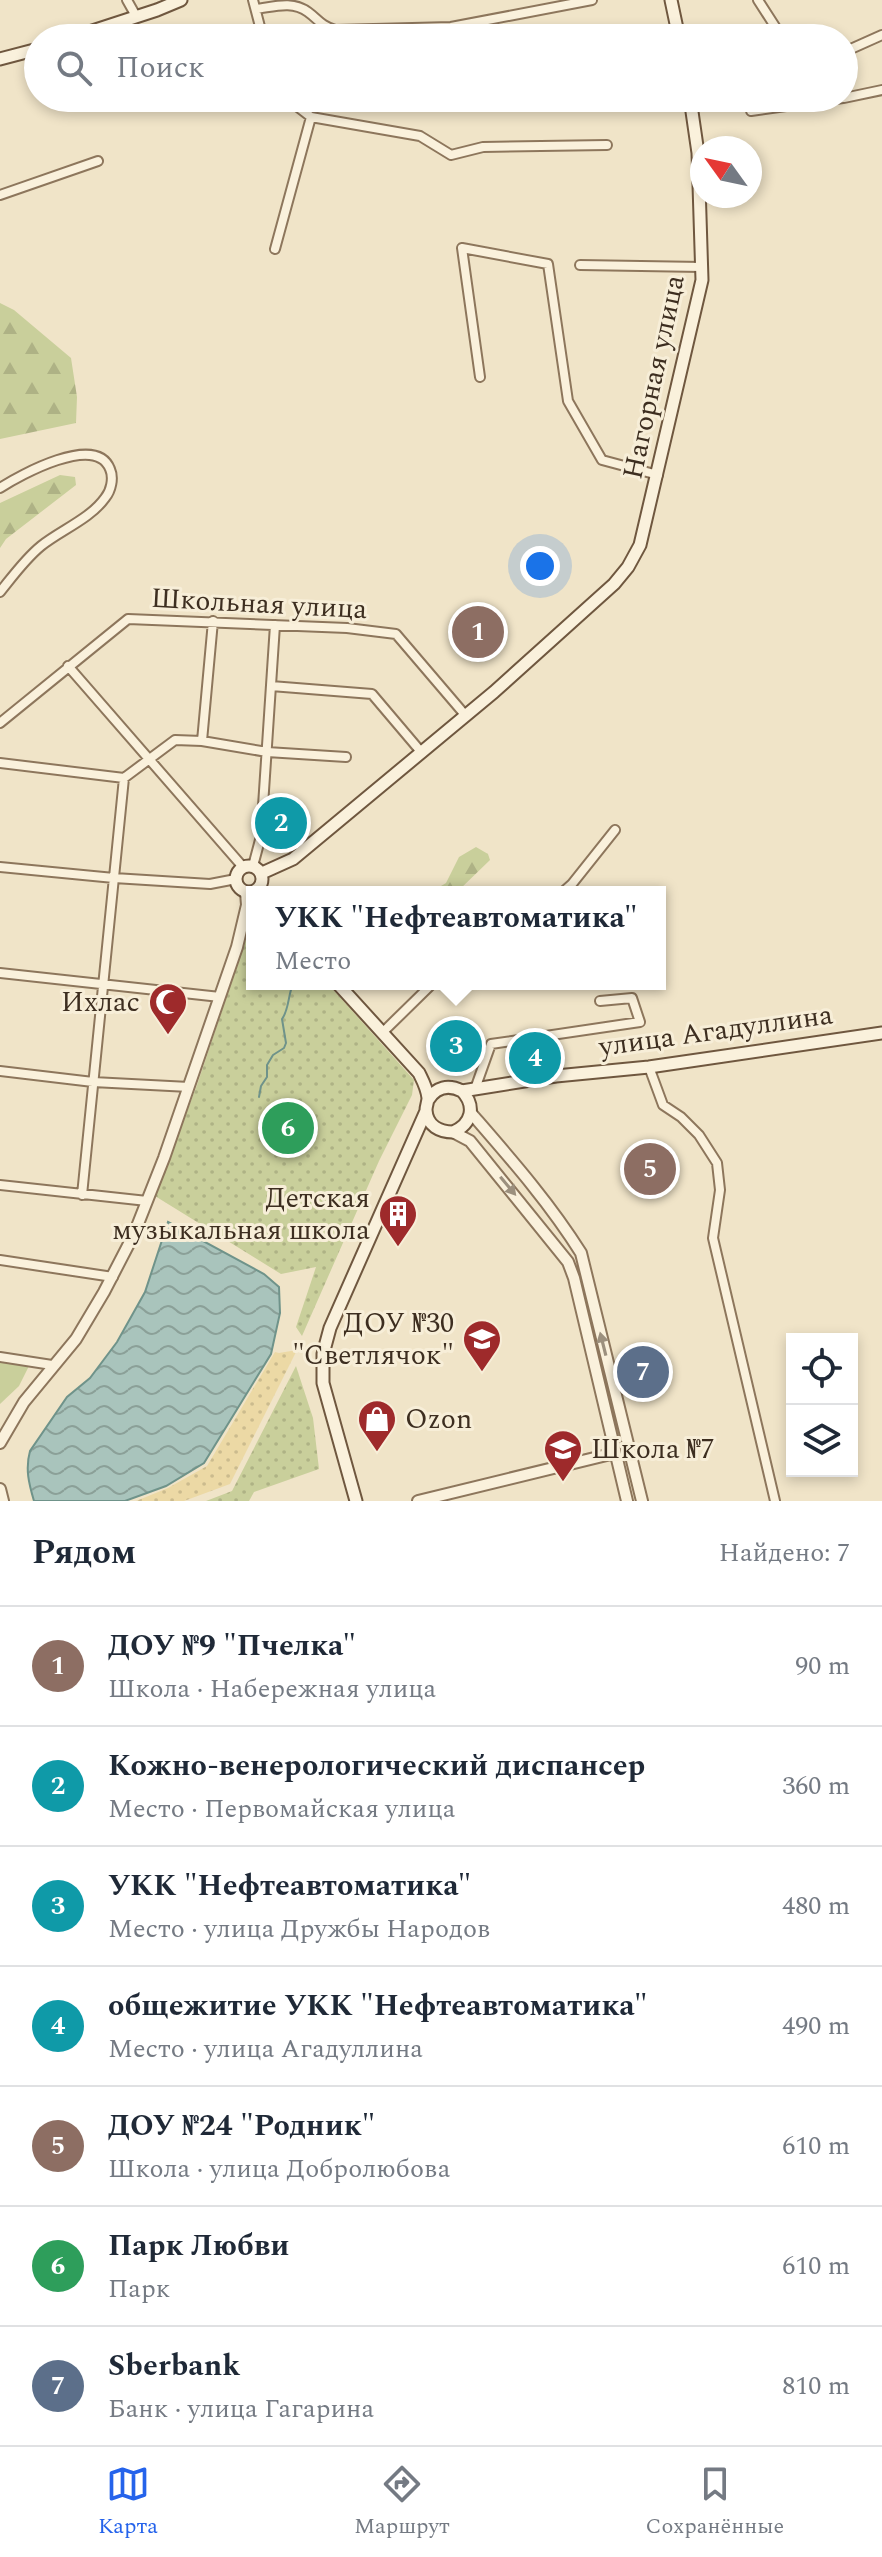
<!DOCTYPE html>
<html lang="ru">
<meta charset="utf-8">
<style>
body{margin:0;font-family:Spectral,serif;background:#f2f2f3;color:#1f2937}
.controls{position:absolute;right:24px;bottom:24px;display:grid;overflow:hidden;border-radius:0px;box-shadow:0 4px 12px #0003}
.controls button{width:72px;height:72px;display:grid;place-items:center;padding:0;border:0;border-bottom:2px solid #e0e1e3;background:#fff;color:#1f2937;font:40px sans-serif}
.compass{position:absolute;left:690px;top:136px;width:72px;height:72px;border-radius:50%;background:#fff;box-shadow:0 4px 12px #0003;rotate:303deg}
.you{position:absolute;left:540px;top:566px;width:28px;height:28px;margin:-20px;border:6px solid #fff;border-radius:50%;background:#1a73e8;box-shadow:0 0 0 12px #1a73e833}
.badge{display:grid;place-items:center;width:52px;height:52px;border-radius:50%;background:#2563eb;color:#fff;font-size:26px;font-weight:700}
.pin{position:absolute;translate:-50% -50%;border:4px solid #fff;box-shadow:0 2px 8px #0006}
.popup{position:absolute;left:246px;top:886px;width:420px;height:104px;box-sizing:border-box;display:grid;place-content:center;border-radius:0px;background:#fff;filter:drop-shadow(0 2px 6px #0005);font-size:26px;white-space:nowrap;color:#747a83}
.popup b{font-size:30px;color:#1f2937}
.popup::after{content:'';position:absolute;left:50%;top:100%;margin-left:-16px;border:16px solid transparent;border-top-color:#fff}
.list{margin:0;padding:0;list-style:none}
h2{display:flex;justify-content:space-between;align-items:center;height:104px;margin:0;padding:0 32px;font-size:34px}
h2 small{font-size:26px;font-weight:400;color:#747a83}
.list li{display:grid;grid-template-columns:52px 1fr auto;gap:24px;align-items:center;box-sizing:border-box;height:120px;padding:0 32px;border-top:2px solid #e0e1e3}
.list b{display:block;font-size:30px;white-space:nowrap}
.list p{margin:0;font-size:26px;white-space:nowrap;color:#747a83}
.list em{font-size:26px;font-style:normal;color:#747a83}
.icon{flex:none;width:44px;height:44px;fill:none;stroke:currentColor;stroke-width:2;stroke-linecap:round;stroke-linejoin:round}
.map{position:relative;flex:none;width:882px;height:1501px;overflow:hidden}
.search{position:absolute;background:#fff;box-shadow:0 4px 12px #0003;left:24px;right:24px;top:24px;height:88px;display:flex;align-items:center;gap:20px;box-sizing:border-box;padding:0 28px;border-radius:44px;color:#747a83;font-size:30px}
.sheet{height:944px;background:#fff}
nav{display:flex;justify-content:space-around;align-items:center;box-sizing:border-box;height:112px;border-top:2px solid #e0e1e3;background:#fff;font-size:22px;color:#747a83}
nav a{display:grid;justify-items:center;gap:4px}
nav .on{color:#2563eb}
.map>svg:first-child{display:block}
.grass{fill:url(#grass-dots)}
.forest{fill:url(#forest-firs)}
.sand{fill:url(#sand-dots)}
.pitch{fill:#c9cf9b}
.water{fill:url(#water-waves);stroke:#6f938a;stroke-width:2}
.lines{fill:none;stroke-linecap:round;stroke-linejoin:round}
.stream{stroke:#6f938a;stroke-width:2}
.minor-casing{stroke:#8d765c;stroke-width:12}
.tertiary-casing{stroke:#8d765c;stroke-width:14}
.secondary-casing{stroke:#6f573f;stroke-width:15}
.minor{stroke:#faf1dc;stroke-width:8}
.tertiary{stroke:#faf1dc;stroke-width:10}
.secondary{stroke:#faf1dc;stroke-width:11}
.oneway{fill:#9c907e}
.labels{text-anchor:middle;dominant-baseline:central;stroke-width:6;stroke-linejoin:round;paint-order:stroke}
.street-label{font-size:28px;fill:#3d2e20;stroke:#f7eed8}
.poi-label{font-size:28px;fill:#3d2e20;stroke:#f7eed8;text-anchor:end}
</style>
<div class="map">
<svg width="882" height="1501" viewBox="0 0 882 1501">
<defs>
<pattern id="grass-dots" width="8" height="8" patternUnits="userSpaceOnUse" patternTransform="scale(2)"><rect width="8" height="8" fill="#c9cf9b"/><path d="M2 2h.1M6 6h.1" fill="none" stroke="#aeb285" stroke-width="1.8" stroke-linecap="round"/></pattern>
<pattern id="forest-firs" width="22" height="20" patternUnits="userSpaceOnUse" patternTransform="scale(2)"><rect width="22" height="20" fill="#c9cf9b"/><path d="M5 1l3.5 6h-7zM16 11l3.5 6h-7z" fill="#aeb285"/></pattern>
<pattern id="sand-dots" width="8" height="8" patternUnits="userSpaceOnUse" patternTransform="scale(2)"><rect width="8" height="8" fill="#ecd9a5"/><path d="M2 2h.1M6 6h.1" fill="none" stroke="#cbbb8e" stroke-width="1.8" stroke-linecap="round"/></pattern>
<pattern id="water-waves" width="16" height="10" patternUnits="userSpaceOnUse" patternTransform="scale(2)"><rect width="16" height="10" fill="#a9c4bc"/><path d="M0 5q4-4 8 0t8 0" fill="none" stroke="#8ba098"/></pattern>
</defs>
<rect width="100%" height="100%" fill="#f0e4c8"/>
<!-- grass -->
<path class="grass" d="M252,921v63h76l86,96 -2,15 -33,66 -77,175 -6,-9 20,-60 -35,7 -126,-78 42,-111z
M296,1366l17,52 6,51 -65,23 -5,9h-43l26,-10z"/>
<!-- forest -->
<path class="forest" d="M0,303l14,7 57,48 6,39 -1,26 -76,16z
M60,475l15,2 1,8 -70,54 -6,9v-45z
M476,847l12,7 2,6 -33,32h-26l15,-9 13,-26z"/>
<!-- sand -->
<path class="sand" d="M297,1350l-67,134 -46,17h-48l32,-13 39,-22 68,-114 4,1z"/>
<!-- pitch -->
<path class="pitch" d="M0,1362l29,4 -10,20 -19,18z"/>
<!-- water -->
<path class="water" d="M168,1222l96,52 15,13 1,26 -9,41 -67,109 -38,23 -41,15h-91c-5,-17 -9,-32 -4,-50l37,-54 23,-19 27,-36 28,-50z"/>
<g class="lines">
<!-- stream -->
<path class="stream" d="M259,1097l2,-11 6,-9v-12l6,-10 11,-7 2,-5 -4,-24c7,-9 6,-24 11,-35"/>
<!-- minor casing -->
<g class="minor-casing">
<path id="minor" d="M127,0l9,16
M253,0l10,38
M758,0l18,28 18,10
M256,9c17,-2 36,-9 52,3 11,8 12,13 27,18l116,-3 141,-27
M844,52l38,-17
M291,98l7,9 13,10 109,19 31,19 32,-8 124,-2
M844,98l38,-8
M751,111l92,-13
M0,195l98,-34
M275,249l36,-132
M580,265l122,2
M480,377l-18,-129 86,16 20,137 34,59 56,15
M0,488c20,-13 96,-55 110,-19 4,9 1,22 -5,29 -15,21 -44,32 -64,48 -16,13 -28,30 -41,46
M68,666l175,201
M271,686l101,8 50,59
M0,723l128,-104 219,9 49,6 70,82
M202,741l11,-120
M0,763l124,15
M253,866l8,-30 14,-211
M0,867l114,11 96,6 26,-5
M563,892l9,-8 43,-54
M0,973l220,24
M382,1033l50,-49
M649,1067l14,38 18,12 18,18 18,28 3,27 -7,48 62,263
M0,1071l93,11 96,5
M475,1089l16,-45 149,-22 -8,-24 -32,3
M0,1185l147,16
M82,1195l42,-417 51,-38 27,1 65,11 79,5
M0,1260l113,17
M0,1357l52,8"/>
</g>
<!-- tertiary casing -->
<g class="tertiary-casing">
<path id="tertiary" d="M471,1113c39,45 78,89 110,140l61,248
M453,1132l17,9 98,121 6,16 53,223
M0,1443l24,-41 52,-63 28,-47 30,-58 30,-76 73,-211 10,-42 -1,-13
M0,1489l3,12
M418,1501l197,-48"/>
</g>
<!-- secondary casing -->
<g class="secondary-casing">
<path id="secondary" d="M671,0l8,38
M71,38l86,-28 24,-10
M0,59l38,-10
M236 879a13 13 0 1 1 26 0a13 13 0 1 1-26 0Z
M262,873l31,-14 201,-167 120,-108 14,-17 12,-22 62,-265 -4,-127 -8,-55
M338,984l81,89c4,8 8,15 9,25 0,4 -2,8 -2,12 1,16 14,22 27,22 19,-8 23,-26 9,-41 -14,-7 -26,-4 -34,9
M462,1091l94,-15 93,-9 233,-34
M356,1501l-33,-118v-29l7,-26 96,-217"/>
</g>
<!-- minor -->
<use href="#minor" class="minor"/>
<!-- tertiary -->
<use href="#tertiary" class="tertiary"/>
<!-- secondary -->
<use href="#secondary" class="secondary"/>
</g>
<!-- one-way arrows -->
<defs><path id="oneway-solid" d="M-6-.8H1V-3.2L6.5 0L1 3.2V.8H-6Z" transform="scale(2)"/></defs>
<g class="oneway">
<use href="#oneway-solid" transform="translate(508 1186) rotate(50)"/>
<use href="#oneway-solid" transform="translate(603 1344) rotate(-104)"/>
</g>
<!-- icons -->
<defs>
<g id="mosque-pin" transform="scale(2)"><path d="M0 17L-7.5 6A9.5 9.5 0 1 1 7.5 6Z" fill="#9e2a2b" stroke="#f7eed8"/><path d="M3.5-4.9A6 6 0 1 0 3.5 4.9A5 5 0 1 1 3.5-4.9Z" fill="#fff"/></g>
<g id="building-pin" transform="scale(2)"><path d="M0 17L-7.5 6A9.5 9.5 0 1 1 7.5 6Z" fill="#9e2a2b" stroke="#f7eed8"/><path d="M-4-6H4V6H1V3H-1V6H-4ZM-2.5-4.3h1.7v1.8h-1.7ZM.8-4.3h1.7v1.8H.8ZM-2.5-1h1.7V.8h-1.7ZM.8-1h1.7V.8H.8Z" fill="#fff"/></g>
<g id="school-pin" transform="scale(2)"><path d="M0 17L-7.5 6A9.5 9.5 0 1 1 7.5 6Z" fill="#9e2a2b" stroke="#f7eed8"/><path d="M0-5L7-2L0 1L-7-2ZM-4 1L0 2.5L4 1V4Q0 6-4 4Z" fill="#fff"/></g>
<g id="shop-pin" transform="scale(2)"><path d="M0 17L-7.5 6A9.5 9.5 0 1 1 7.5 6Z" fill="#9e2a2b" stroke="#f7eed8"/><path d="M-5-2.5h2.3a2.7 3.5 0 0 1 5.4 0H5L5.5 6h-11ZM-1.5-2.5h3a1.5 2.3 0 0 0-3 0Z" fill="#fff"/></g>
</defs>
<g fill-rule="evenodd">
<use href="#mosque-pin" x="168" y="1002"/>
<use href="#building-pin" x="398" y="1214"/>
<use href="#school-pin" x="482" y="1339"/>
<use href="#shop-pin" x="377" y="1419"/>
<use href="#school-pin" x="563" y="1449"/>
</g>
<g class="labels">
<!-- street labels -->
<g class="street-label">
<text transform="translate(654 377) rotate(-78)">Нагорная улица</text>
<text transform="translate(259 604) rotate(3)">Школьная улица</text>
<text transform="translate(716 1031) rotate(-8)">улица Агадуллина</text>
</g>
<!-- poi labels -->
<g class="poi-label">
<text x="140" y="1002">Ихлас</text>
<text x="370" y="1198">Детская<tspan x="370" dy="32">музыкальная школа</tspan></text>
<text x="454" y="1323">ДОУ №30<tspan x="454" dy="32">"Светлячок"</tspan></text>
<text x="405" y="1419" text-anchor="start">Ozon</text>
<text x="591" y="1449" text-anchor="start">Школа №7</text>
</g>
</g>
</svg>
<div class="controls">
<button><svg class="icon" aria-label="locate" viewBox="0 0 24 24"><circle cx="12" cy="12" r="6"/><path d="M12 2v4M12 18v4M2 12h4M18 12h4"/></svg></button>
<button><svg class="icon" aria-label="layers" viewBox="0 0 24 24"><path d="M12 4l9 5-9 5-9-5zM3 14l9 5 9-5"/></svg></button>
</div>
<svg class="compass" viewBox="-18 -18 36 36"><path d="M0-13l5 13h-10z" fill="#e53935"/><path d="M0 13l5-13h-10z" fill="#747a83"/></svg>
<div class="you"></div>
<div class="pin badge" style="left:478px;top:632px;background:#8d6e63">1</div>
<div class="pin badge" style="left:281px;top:823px;background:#0f9aa8">2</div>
<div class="pin badge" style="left:456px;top:1046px;background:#0f9aa8">3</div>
<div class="popup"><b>УКК &quot;Нефтеавтоматика&quot;</b>Место</div>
<div class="pin badge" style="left:535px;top:1058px;background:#0f9aa8">4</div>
<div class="pin badge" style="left:650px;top:1169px;background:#8d6e63">5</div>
<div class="pin badge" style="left:288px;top:1128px;background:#2e9e5b">6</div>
<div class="pin badge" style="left:643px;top:1372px;background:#5c6f8a">7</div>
<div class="search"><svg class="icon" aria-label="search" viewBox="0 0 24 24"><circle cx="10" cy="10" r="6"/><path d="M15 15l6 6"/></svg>Поиск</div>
</div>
<section class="sheet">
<h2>Рядом<small>Найдено: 7</small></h2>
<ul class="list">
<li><span class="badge" style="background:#8d6e63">1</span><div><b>ДОУ №9 &quot;Пчелка&quot;</b><p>Школа · Набережная улица</p></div><em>90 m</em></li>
<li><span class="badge" style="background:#0f9aa8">2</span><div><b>Кожно-венерологический диспансер</b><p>Место · Первомайская улица</p></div><em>360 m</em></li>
<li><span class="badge" style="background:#0f9aa8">3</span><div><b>УКК &quot;Нефтеавтоматика&quot;</b><p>Место · улица Дружбы Народов</p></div><em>480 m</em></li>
<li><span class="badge" style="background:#0f9aa8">4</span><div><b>общежитие УКК &quot;Нефтеавтоматика&quot;</b><p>Место · улица Агадуллина</p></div><em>490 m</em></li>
<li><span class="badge" style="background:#8d6e63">5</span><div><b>ДОУ №24 &quot;Родник&quot;</b><p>Школа · улица Добролюбова</p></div><em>610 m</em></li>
<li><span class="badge" style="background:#2e9e5b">6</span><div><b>Парк Любви</b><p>Парк</p></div><em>610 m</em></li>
<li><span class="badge" style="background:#5c6f8a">7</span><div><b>Sberbank</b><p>Банк · улица Гагарина</p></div><em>810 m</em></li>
</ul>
</section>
<nav>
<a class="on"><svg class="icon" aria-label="map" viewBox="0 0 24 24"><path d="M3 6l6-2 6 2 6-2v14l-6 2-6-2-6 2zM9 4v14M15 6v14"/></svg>Карта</a>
<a><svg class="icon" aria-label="directions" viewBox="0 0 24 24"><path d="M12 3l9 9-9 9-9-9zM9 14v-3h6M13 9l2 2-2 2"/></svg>Маршрут</a>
<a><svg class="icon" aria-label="saved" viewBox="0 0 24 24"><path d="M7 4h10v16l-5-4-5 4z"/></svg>Сохранённые</a>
</nav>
